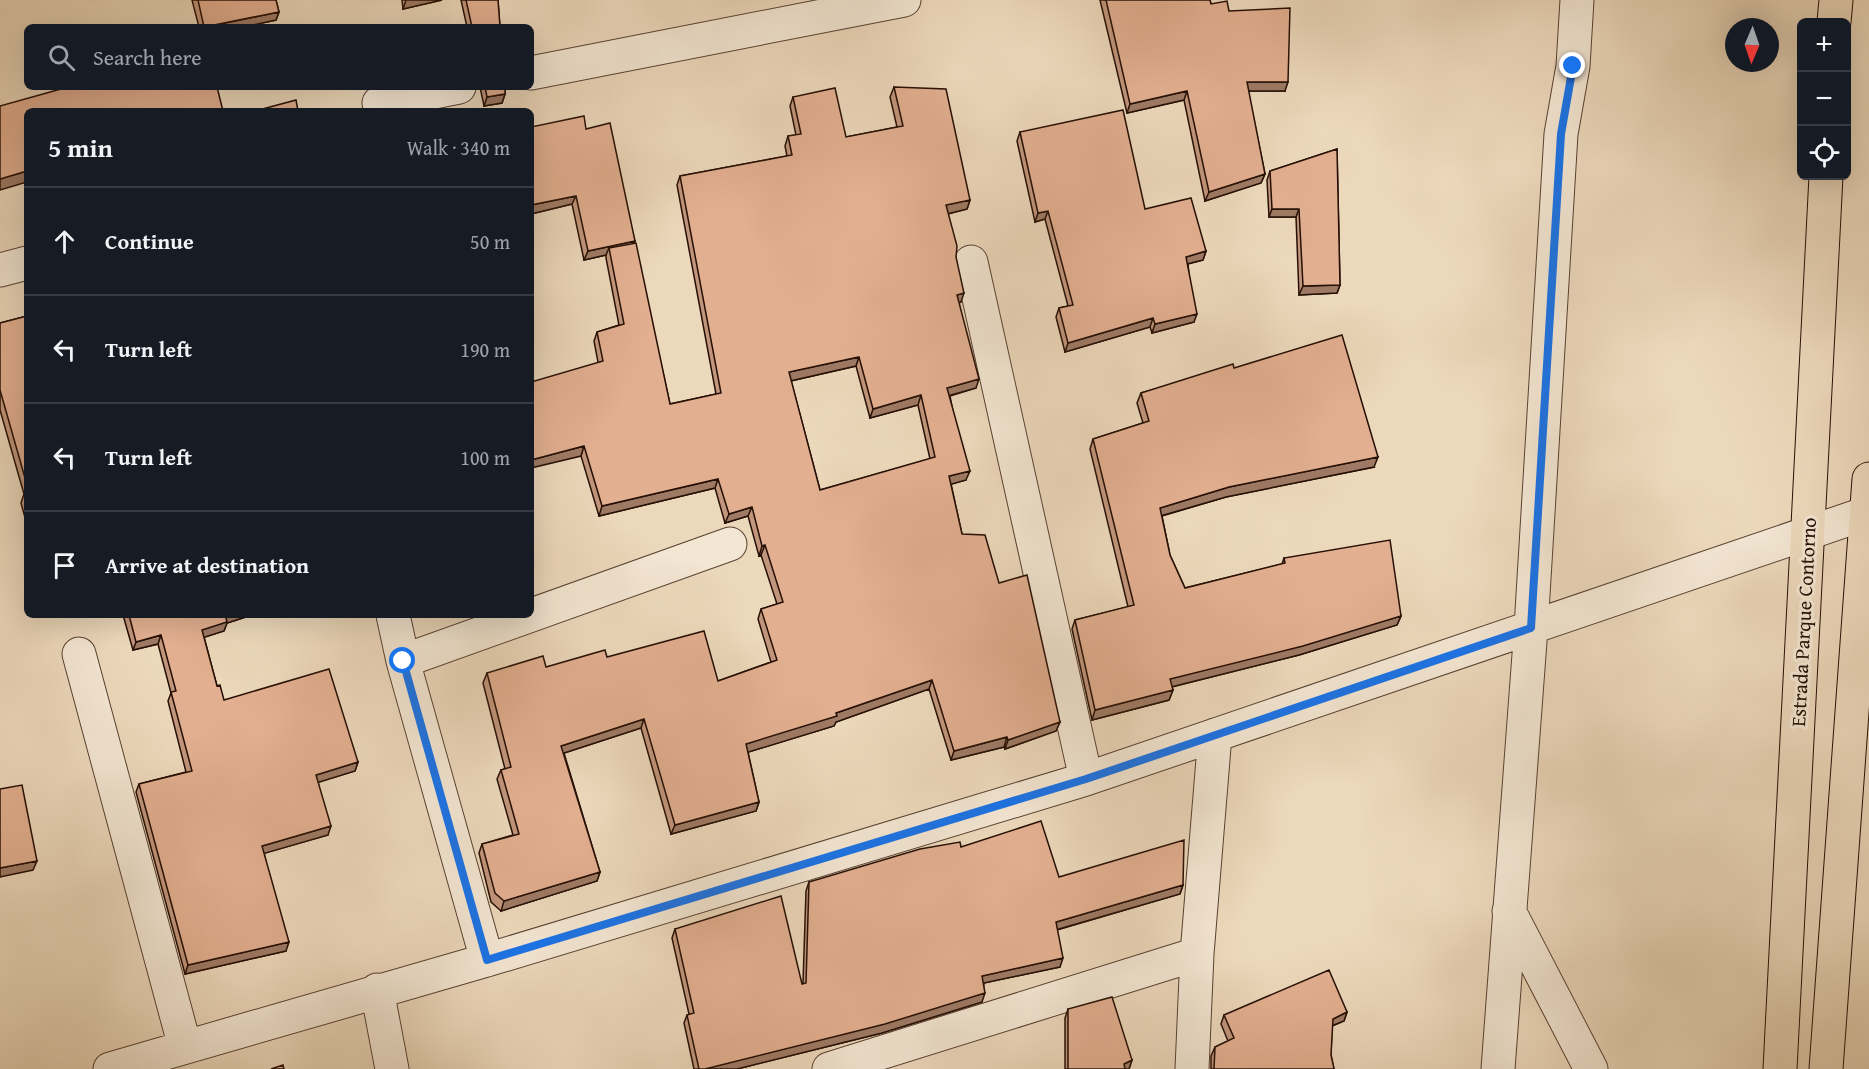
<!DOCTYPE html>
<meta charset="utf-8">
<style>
body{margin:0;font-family:"Gentium Book Plus",serif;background:#20242c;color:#f1f3f6}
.controls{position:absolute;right:18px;top:18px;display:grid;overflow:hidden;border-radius:9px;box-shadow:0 6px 24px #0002}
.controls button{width:54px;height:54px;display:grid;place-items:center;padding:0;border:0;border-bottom:2px solid #363941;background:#171b24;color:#f1f3f6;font:30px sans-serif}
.compass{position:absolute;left:1725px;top:18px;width:54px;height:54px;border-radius:50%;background:#171b24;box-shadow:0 6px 24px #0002;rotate:182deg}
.stop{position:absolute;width:18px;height:18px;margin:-14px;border:4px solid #1a73e8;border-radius:50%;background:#fff}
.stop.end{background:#1a73e8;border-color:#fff;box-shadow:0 2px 6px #0008}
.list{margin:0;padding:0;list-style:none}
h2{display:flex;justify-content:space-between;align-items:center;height:78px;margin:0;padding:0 24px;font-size:26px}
h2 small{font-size:20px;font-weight:400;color:#9ea1a6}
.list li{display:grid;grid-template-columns:39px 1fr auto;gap:18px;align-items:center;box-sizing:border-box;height:108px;padding:0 24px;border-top:2px solid #363941}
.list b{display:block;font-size:22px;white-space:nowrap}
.list em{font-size:20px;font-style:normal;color:#9ea1a6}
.icon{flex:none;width:33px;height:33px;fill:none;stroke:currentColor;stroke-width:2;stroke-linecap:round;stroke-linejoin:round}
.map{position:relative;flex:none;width:1869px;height:1069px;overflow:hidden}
.search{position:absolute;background:#171b24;box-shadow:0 6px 24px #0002;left:24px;top:24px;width:510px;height:66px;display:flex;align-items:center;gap:15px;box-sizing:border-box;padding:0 21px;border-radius:9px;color:#9ea1a6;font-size:22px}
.panel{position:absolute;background:#171b24;box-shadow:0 6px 24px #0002;left:24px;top:108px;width:510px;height:510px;border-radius:9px}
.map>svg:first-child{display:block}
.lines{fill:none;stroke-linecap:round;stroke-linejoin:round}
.minor-casing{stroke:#584132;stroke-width:35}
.highway-casing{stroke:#260f05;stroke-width:35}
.minor{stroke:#f3e6d3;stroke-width:33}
.highway{stroke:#ecd8bb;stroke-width:33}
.wall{fill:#c2967c;stroke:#260f05;stroke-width:1.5;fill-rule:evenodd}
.shaded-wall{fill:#9e7a65;stroke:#260f05;stroke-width:1.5}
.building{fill:#e2af90;stroke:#260f05;stroke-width:1.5;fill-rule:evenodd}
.route{stroke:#1a73e8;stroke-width:8}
.labels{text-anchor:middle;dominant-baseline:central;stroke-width:6;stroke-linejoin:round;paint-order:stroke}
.street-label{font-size:20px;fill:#260f05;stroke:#f3e6d3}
</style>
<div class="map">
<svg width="1869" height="1069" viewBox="0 0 1869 1069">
<rect width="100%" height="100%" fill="#ecd8bb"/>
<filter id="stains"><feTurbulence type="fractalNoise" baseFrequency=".00333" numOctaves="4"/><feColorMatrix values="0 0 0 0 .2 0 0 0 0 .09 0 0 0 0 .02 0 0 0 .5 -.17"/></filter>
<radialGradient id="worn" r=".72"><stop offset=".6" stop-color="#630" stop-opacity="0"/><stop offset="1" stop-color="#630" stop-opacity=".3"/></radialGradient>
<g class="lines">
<!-- minor casing -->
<g class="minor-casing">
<path id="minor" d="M531,73l373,-73
M379,103l80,-16
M971,262l115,517
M0,270l27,-7
M393,615l10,46 84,299
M79,654l106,393
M403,661l327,-117
M1509,911l82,158
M377,990l15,79
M110,1069l377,-109 599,-181 781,-266
M829,1069l368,-115
M1192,1069l5,-115 18,-219
M1498,1069l33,-441 30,-494 12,-68 4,-66"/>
</g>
<!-- highway casing -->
<g class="highway-casing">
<path id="highway" d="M1834,22l2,-22
M1780,1069l46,-893
M1826,1069l43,-590"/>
</g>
<!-- minor -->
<use href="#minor" class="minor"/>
<!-- highway -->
<use href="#highway" class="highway"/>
</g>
<!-- wall -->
<path class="wall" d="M192,0h84l3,12 -3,8 -32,7h-45z
M402,0h40l-39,9z
M461,0h37l2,27h-33z
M1100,0h110l1,4 18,7 56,80h-37l17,83 -4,9 -56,18 -21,-101 -57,13z
M480,87h25v7l-3,9 -18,3z
M894,87l76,113 -3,9 -19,5 8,43 5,45 -2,1 17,85 -26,8 16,84 -15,4 11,50 37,49 61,139 -4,9 -51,18 -1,-2 -53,13 -22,-71 -93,33 -2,4 -86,26 11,50 -3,9 -85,23 -30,-106 -77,25 36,119 -3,9 -96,30 -10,-9 -12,-49 3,-9 31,-9 -16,-56 4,-9 4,-1 -22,-86 4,-10 59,-6 61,-10 111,24 53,-19 -13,-43 3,-10 16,-5 -16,-49 -2,1 -11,-40 -23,7 -10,-35 -116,28 -18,-60 17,-94 -4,-21 3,-9 22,-7 -13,-67v-3l-22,5 -12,-56 -41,10v-87l55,2 49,112 -1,2 36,161 46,-10 -39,-209 3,-9 107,-20 -2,-10 3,-10 8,-1 -6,-29 3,-9 53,40 51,-10 -7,-30zM856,366l14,52 48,-13 12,54 -110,31 -29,-109z
M1020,132l125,77 61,42 -3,9 -15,4 6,58 -42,11 -2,-6 -85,25 -9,-35 3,-9 9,-2 -23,-87 -10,3 -18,-81z
M1337,149l3,136 -3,8 -38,2 -3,-78h-27l-2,-37 3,-9z
M27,316v209l-6,-22 3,-9 -24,-84v-87z
M1234,368l140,99 -148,30 -64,19 8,39 15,33 97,-24 2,-6 117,58 -4,9 -98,30 -127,32 1,3 -4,10 -77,20 -20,-91 3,-9 53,-13 -38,-158 3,-10 50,-16 -6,-20 4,-10z
M123,615h129l-25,8 -3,8 -20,6 13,49 7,14 134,62 -3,9 -37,11 10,53 -64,18 22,98 -101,23 -49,-182 3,-8 47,-12 -18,-71 3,-8 -13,-49 -25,6z
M961,847l98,30 124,8 -3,9 -123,36 3,37 -76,16 -2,19 -100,31 -145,36h-43l-10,-46 3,-8 2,-1 -17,-76 3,-9 128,54 3,-92 3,-9z
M1068,1009l64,51 -3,9h-64v-51z
M1347,1012l-3,9 -12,5 -1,29 3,14h-123v-13l4,-9 13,-6 -7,-17 3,-9z"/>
<!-- shaded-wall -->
<path class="shaded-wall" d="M406,0h36l-39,9z
M279,12l-3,8 -32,7h-38z
M1247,82h41l-3,9h-42z
M1187,91l-3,9 -57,13 3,-9z
M505,94l-3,9 -18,3 3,-9z
M27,171v11l-27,8v-11z
M1265,174l-4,9 -56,18 4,-9z
M576,196l-4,8 -41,10v-9z
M970,200l-3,9 -24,6 3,-10z
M1272,209h27l-3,8h-27z
M1048,211l-3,8 -10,3 3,-9z
M635,241l-3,9 -23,-2 -3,7 -22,5 4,-9z
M1206,251l-3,9 -20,5 3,-8z
M1340,285l-3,8 -38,2 4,-9z
M964,293l-3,9 -7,2 3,-9z
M1197,314l-3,8 -42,11 3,-9z
M1153,318l-3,9 -85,25 3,-9z
M859,357l-3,9 -70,16 3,-10z
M979,379l-3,9 -32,9 3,-9z
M921,395l-3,10 -48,13 3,-9z
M584,446l-3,10 -50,12v-8z
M1378,457l-4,10 -148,30 -69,20 3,-9 69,-21z
M970,471l-4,9 -21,6 4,-10z
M718,479l-3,9 -116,28 3,-10z
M752,507l-4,9 -23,7 4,-9z
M765,545l-4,10 -2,1 3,-10z
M225,615h27l-25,8 -3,8 -25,8 3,-9z
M1401,616l-4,9 -98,30 -132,33 3,-9z
M161,635l-3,9 -25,6 3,-8z
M932,680l-3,9 -93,33 -2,4 -92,28 4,-10z
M1173,690l-4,10 -77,20 3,-10z
M644,719l-3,9 -83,27 3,-9z
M1060,722l-4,9 -51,18 3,-9z
M1007,737l-3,10 -53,13 3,-9z
M358,762l-3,9 -42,13 3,-9z
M759,802l-3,9 -85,23 4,-9z
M331,826l-3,9 -69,20 3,-9z
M37,861l-4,9 -33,7v-9z
M600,872l-3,9 -96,30 3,-10z
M1183,885l-3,9 -128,37 4,-9z
M289,942l-3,9 -101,23 3,-9z
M1063,958l-3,9 -81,17 3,-8z
M985,993l-3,9 -100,31 -145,36h-32z
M1347,1012l-3,9 -15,6 4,-8z
M1132,1060l-3,9h-7l2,-5z"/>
<!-- building -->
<path class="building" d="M198,0h78l3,12 -75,15z
M466,0h32l2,27h-28z
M1106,0h104l1,4 16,-3 2,10 61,-3 -2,74h-41l18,92 -56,18 -22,-101 -57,13z
M68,87h149l6,24h-196v60l-27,8v-73z
M485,87h20v7l-18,3z
M894,87l52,2 24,111 -24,5 11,41 -1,11 8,36 -7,2 22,84 -32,9 23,83 -21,5 13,58 23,1 14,48 28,-8 33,147 -52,18 -1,-3 -53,14 -22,-71 -96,33 1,3 -91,28 13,58 -84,23 -31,-106 -83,27 39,126 -96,29 -9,-8 -13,-49 37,-10 -18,-64 10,-3 -24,-94 56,-17 3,11 59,-17 2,7 97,-26 14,50 59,-21 -16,-51 22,-7 -18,-57 -3,1 -10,-39 -23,7 -11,-35 -116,27 -18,-60 -53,14v-78l72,-21 -6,-29 27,-8 -15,-76 27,-5 34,161 51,-11 -41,-217 112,-21 -4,-19 13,-2 -8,-37 42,-9 11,49 57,-11zM859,357l14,52 48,-14 14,62 -115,33 -31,-118z
M296,100l2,11h-43z
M1123,110l22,99 46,-11 15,53 -20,6 11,57 -42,10 -2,-6 -85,25 -9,-35 14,-3 -25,-94 -10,2 -18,-81z
M584,116l2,13 24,-6 25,118 -47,10 -12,-55 -45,9v-78z
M1337,149l3,136 -37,1 -4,-77h-27l-2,-38z
M27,316v169l-27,-95v-67z
M1342,335l36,122 -149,30 -69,21 10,47 15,33 100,-25 -1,-5 106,-18 11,76 -98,30 -133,33 3,11 -78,20 -20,-90 59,-15 -41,-166 56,-18 -8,-28 92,-29 1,4z
M27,493v12l-3,-11z
M129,615h97h-1l2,7 -25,8 15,56 3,-1 4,15 105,-31 29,93 -42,13 15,51 -69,20 27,96 -101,23 -49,-181 53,-13 -21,-79 5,-1 -15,-56 -25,7z
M22,785l15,76 -37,7v-79z
M1041,821l18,56 125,-37 -1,45 -127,37 7,36 -81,18 3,17 -100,31 -180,45h-6l-12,-54 7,-2 -19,-84 106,-33 21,88 4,-1 3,-101 111,-33 40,-7 1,5z
M1329,970l18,42 -14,7 -2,36 3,14h-120l1,-22 19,-9 -10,-23z
M1112,997l20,63 -8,4 1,5h-57v-60z
M283,1065l1,4h-13z"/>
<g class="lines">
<!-- route -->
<path class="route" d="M403,661l84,299 599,-181 445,-151 30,-494 12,-68"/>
</g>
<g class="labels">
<!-- street labels -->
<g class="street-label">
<text transform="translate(1803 622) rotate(-87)">Estrada Parque Contorno</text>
</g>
</g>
<rect width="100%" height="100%" filter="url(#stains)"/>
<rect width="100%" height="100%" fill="url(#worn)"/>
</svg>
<div class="controls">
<button>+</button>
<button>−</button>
<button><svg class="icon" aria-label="locate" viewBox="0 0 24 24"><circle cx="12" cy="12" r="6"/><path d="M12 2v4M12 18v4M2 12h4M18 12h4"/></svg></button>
</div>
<svg class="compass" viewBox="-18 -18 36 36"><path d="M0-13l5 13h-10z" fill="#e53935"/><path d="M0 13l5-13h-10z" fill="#9ea1a6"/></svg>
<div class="stop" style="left:403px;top:661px"></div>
<div class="stop end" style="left:1573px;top:66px"></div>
<div class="search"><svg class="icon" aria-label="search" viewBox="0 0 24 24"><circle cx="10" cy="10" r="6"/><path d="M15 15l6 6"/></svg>Search here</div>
<section class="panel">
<h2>5 min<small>Walk · 340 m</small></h2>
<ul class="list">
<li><svg class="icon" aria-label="ahead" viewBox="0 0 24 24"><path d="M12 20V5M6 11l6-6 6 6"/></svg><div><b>Continue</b></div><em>50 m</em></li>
<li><svg class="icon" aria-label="left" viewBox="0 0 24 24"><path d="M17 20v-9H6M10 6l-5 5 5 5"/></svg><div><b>Turn left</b></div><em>190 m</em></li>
<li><svg class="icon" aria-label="left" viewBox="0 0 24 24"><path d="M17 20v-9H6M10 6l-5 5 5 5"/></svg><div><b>Turn left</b></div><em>100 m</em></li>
<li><svg class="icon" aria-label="arrive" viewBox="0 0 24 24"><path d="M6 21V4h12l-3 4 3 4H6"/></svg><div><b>Arrive at destination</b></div></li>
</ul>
</section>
</div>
